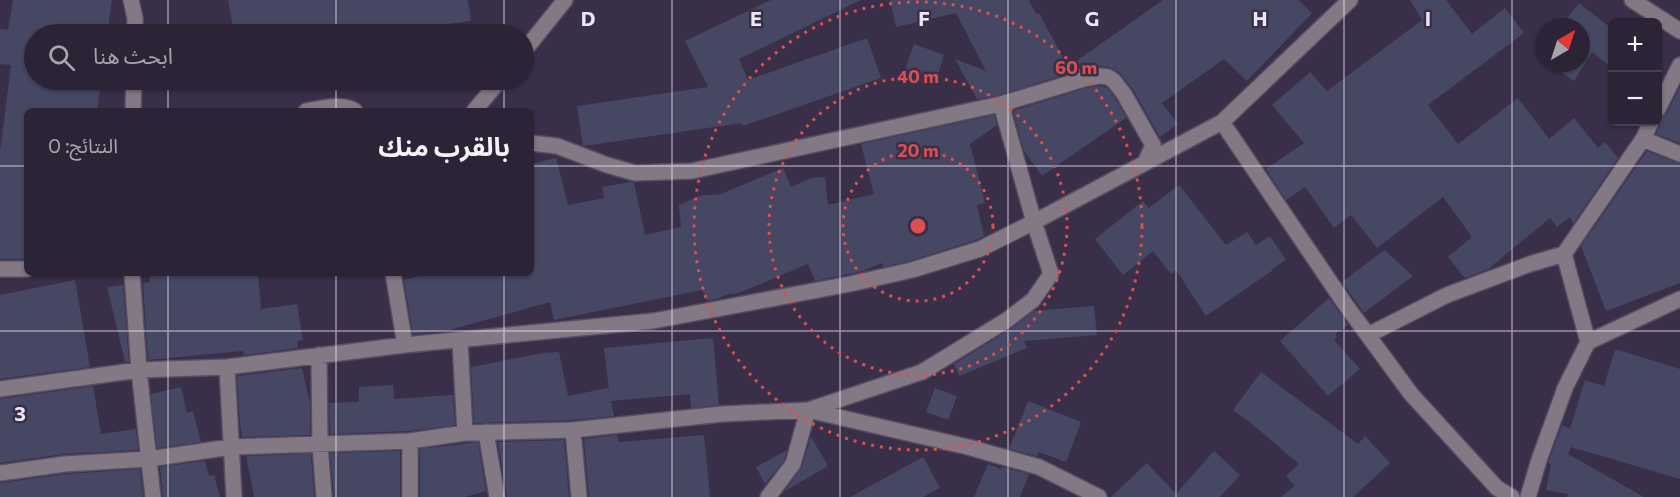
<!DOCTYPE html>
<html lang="ar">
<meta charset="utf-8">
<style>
body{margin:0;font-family:Commissioner,"Noto Sans Arabic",sans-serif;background:#382f42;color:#f1f3f6;direction:rtl}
.controls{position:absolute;right:18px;top:18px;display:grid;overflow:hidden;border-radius:9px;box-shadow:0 2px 4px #0004}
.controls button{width:54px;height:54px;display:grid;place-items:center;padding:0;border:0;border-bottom:2px solid #484052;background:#2c2337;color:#f1f3f6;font:30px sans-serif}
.compass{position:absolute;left:1536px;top:18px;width:54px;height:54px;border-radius:50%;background:#2c2337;box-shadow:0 2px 4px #0004;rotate:39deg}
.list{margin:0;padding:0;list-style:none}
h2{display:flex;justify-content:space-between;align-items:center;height:78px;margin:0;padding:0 24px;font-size:26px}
h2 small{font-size:20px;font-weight:400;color:#a6a4ad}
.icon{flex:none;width:33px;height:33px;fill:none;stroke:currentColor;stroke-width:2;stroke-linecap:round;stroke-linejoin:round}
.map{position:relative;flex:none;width:1680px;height:497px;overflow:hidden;direction:ltr}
.search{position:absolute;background:#2c2337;box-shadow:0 2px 4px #0004;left:24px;top:24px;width:510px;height:66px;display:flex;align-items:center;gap:15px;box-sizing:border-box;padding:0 21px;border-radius:33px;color:#a6a4ad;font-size:22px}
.panel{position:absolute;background:#2c2337;box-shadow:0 2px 4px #0004;left:24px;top:108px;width:510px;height:168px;border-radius:9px;direction:rtl}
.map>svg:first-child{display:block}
.building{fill:#464763}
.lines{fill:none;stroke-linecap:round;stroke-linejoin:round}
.minor-casing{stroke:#574c65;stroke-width:18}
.minor{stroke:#837984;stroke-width:15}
.grid{fill:none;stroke:#ede6f7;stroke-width:1.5;stroke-opacity:0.55}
.ring{fill:none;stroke:#db4e51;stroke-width:3;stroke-dasharray:3 6}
.grid-label{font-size:20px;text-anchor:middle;font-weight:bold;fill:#ede6f7;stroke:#3a2f49;stroke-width:5;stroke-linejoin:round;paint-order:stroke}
.centre{fill:#db4e51;stroke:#3a2f49;stroke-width:3}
.ring-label{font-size:18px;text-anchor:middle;font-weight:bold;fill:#db4e51;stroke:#3a2f49;stroke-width:5;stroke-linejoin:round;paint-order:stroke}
</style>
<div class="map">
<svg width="1680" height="497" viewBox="0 0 1680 497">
<rect width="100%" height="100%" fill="#3a2f49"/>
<!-- building -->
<path class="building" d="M13,0h99l-5,34h-73v46h67l-4,31h-70v148h-27v-107l11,-87 -11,-1v-35l8,1z
M228,0h240l3,21 -22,3 2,10h-42l-2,-10 -43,7v3h-130z
M771,0h90l-122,59 9,21 119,-42 14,40 -138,48 -1,-3 -159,23 -6,-40 131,-19 -23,-46z
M890,0h139l7,14 3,-1 29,54 95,-67h135l14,13 -65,68 -23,-22 -62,44 16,21 -18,13 -28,-49 -12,-15 -11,-6 -10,-1 -17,3 -83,26 -22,4 -22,-40 31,12 -30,-58 -60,14z
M1410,0h36l26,34 33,-26 19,25 -96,72 30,39 60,-46 31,41 25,-21 24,30 7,-6 13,16 -45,66 -3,-7 -13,10 -7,-9 -62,51 -23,9 -17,-21 24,-20 -29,-40 -66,51 -26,-33 -17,13 -29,-41 -19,13 -20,-31 38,-26 -32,-38 38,-33 17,19 95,-71z
M1579,3l33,26v39l-20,-16 -18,29 -19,-13 3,-5h23v-36h-21z
M914,44l30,11 -10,31 -31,-11z
M1100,86l7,2 9,11 12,22 -2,-3 -84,58 -18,-25 -11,-40 73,-23z
M1680,87v56l-24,-9 4,-8v-8l7,-5z
M994,115l3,10 -27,19 15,59 -8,2 7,31 -8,4 -67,21 -26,6 -1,-4 -19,8 -48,10 -7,-17 -69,29 -10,1 -12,5 -10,2 -5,-11 -148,30 -4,-18 -104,29 -33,3 -9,-54 27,-7h100v-109l25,-6 12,47 36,-7 -2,-11 28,-5 4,1 11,52 36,-8 -2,-22 20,-9 22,-2 62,-26 8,19 20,-9 14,-1 3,28 46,-11 -13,-50z
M1647,151l33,13v119l-74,28 -25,-65z
M1179,185l47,60 21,-13 9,13 14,-9 16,24 -14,9 1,1 -67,46 -30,-46 -5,4 -18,-23 -30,24 -28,-36 48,-38 6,7z
M1384,250l29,26 -49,37 -22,-31z
M149,273h109l3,36 36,-5 6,36 -6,1 1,7 -54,7 -1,-4 -95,9 -5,-77 7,-1z
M75,280l15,87 -90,12v-84z
M123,285l6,77h-4l-18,-75z
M1329,298l19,27 -13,9 2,3 -3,3 26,29 -32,27 -48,-55z
M1094,306l3,29 -73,6 3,7 -68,28 -5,-12 58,-36 22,-17z
M713,338l6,67 -28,3 -1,-14 -79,7 3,15 -42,4 -98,3 -3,-56 72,-14 16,-1 9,44 40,-8 1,3 -5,-43z
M1615,349l65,20v110l-109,-32 -3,7 76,43h-77l1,-3 -22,-4 5,-26 -3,-1 14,-38 8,4 15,-49 19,6z
M302,368l8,36v31l-68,2 -2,-14 -3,-47z
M1261,372l97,72 7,-8 25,27 -37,34h-72l14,-11 -9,-10 13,-12 -47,-40 -19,-14z
M393,385l1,14 59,-4 2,30 -46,6 -79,3 -1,-31 30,-1v-15z
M93,386l8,48 35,-5 2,21 -74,4 -64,9v-64z
M181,387l6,26 6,-2 8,31 -44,6 -6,-54z
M935,388l22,8 -9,24 -22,-8z
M1028,401l53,21 -15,40 -27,-10 -2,4 -28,-7z
M617,435l2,7 85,-7 6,62h-121l-5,-58z
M811,437l17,29 -43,25 17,-24z
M564,440l5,57h-62l-9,-55z
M478,442l8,49 -21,6h-45v-48z
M787,450l-3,10 -19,24 -9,-17z
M400,451v46h-66l-4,-44z
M1214,451l26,24 -20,22h-109l36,-34 29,31z
M311,454l3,43h-60l-8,-41z
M923,457l17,31 -17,9h-73z
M205,461l4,15 5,-1 6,22h-57l-3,-30z
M988,464l13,5 1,-2 27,7 -9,23h-46z
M140,469l3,28h-143v-14l66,-9z"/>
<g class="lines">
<!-- minor casing -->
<g class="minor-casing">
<path id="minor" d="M131,0l4,18v16
M1632,0l48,31
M524,51l41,-51
M1658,109l22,-44
M133,111l1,-31
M306,111c14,-2 36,-9 49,0
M474,111l26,-31
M1222,122l123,182 66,90 86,94 15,9
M1643,139l37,15
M531,143l26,3 50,19 28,8 57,-2 309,-67 83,-25 16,-3 8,1 6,4 10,13 29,51 -8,18
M1564,254l79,-115 8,-17
M0,269h27
M132,273l7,97 14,127
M393,273l12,72
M1368,335l79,-40 83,-31 34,-10 24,88 -23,46 -26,72 -11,37
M460,341l5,92
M1588,342l92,-43
M319,355l1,90 4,52
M227,367l7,130
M0,389l139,-19 88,-3 178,-22 248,-24 197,-37 62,-14 68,-21 54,-27 188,-100 128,-122
M573,430l6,67
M486,432l11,65
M410,441v56
M0,473l65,-9 84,-5 82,-12 179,-6 55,-8 108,-3 149,-16 86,-4 160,37 71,20 60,30
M768,497l25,-33 15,-54 114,-38 85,-52 26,-20 18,-26 -17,-52 -33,-118"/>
</g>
<!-- minor -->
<use href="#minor" class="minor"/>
</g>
<!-- grid -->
<path class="grid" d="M168,0v34M336,0v34M504,0v34M672,0v497M840,0v497M1008,0v497M1176,0v497M1344,0v497M1512,0v497M168,80v31M336,80v31M504,80v31M0,166h27M531,166h1149M168,273v224M336,273v224M504,273v224M0,331h1680"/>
<!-- distance rings -->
<g class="ring">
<circle cx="918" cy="226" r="75"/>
<circle cx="918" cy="226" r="149"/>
<circle cx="918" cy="226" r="224"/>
</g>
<g class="grid-label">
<text x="588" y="26">D</text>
<text x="756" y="26">E</text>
<text x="924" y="26">F</text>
<text x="1092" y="26">G</text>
<text x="1260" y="26">H</text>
<text x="1428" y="26">I</text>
<text x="20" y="421">3</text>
</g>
<circle cx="918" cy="226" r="9" class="centre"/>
<g class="ring-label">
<text x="1076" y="74">60 m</text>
<text x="918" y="83">40 m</text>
<text x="918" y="157">20 m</text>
</g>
</svg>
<div class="controls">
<button>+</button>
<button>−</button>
</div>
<svg class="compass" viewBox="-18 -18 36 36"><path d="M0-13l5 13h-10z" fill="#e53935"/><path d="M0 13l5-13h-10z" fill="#a6a4ad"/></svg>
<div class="search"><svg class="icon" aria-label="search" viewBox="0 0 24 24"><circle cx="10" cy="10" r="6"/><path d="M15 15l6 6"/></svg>ابحث هنا</div>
<section class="panel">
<h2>بالقرب منك<small>النتائج: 0</small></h2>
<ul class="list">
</ul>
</section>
</div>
